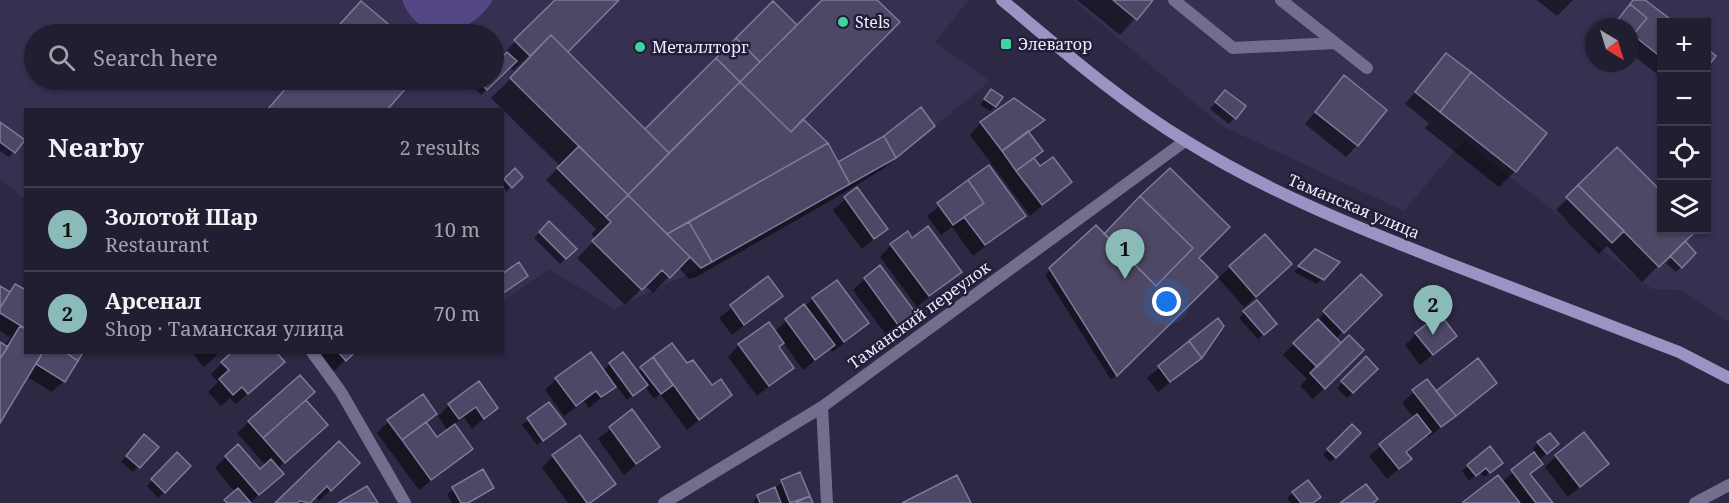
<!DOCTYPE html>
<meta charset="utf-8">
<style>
body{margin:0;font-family:"Noto Serif",serif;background:#2e2b3e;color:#f1f3f6}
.controls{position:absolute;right:18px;top:18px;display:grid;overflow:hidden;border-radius:0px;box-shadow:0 2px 4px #0004}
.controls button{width:54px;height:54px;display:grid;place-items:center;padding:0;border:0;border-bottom:2px solid #3f3c4d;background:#221e32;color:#f1f3f6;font:30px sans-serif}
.compass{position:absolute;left:1585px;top:18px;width:54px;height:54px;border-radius:50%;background:#221e32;box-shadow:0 2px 4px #0004;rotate:142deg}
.you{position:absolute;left:1167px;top:302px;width:21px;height:21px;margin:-15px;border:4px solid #fff;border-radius:50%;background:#1a73e8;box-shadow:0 0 0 9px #1a73e833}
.badge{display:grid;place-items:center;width:39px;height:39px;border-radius:50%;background:#8bbbb9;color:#111;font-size:20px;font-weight:700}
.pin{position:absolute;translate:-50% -50px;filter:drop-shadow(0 2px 3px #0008)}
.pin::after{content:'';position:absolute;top:32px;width:21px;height:18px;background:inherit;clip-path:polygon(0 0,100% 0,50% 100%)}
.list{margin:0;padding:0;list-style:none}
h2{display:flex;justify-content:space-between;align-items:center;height:78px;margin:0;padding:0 24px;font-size:26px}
h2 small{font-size:20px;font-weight:400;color:#a2a2ac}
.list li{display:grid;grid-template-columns:39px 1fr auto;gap:18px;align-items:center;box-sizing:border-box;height:84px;padding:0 24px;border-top:2px solid #3f3c4d}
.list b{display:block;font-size:22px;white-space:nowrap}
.list p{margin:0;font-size:20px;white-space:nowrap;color:#a2a2ac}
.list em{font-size:20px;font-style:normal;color:#a2a2ac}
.icon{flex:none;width:33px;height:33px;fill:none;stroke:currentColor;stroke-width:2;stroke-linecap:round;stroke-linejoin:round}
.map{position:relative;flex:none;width:1729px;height:503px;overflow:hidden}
.search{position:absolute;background:#221e32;box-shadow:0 2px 4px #0004;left:24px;top:24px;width:480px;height:66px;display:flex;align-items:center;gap:15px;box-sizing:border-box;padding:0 21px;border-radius:33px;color:#a2a2ac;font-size:22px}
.panel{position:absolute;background:#221e32;box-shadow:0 2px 4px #0004;left:24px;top:108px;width:480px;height:246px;border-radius:0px}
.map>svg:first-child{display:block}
.built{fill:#363051;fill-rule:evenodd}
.green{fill:#554786}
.shadow{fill:#0007}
.building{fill:#4d4865;stroke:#7f7a9a;stroke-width:1.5}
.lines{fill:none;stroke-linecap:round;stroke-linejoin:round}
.lane{stroke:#736e8d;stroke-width:12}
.street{stroke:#736e8d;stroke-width:12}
.secondary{stroke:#9b93c4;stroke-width:12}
.poi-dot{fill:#40d4a1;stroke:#231e38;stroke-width:2}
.labels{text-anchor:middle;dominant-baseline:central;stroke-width:5;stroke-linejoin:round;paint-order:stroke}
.poi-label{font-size:16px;fill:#eeebfe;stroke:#231e38;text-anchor:start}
.street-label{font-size:16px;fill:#eeebfe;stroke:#231e38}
</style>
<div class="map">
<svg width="1729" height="503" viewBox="0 0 1729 503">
<rect width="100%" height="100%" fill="#2d2843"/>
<!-- built -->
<path class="built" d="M0,0h969l-34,42 55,39 -94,77 -195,110 -87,41 -65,-40 -46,32 -1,-191h-476l-1,89 -25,-20zM34,34h460v46h-460z
M1073,0h656v323l-48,-33 -29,-1 -188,-149 -60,71 -182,-85zM1662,22h44v208h-44zM1594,27h36v36h-36z"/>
<!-- green -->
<path class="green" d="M402,0h91c-23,37 -73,47 -91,0z"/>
<!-- shadow -->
<path class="shadow" d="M557,0h60l-51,52 79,79 128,-128 24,24 27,-27h51l-74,119 24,24 -4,5 16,16 96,-38 -50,43 -51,31 -136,77 -7,2 -11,-12 -25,26 -8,-8 -20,20 -48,-47 19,-19 -5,-5 5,-5 -50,-49 14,-14 -69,-68 46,-46 -2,-2 -22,21 -4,-4 -28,28 -8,-8 8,-7h13v-13l8,-8 -2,-2z
M1077,0h74l-31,35z
M1537,0h36l-16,16z
M1634,0h8l29,22h-9v56l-32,-25v-26h-17z
M361,3l37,31h-68z
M1446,55l69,116 -16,16 -74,-59 4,-5 -24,-19z
M1344,77l13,68 -11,12 -41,-33z
M292,80h119l-26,30h-119z
M991,91l4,15 -5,5 -10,-6z
M1220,97l24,9 -15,18 -19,-15z
M1043,120l-15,13 13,18 -8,8 7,9 30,14 -40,34 -60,-81 11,-12z
M0,124l14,28 -5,5 -9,-6z
M1617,149l45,81h32l-12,11 -1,26 -5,5 -10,-9 15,-16 -2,-2 -37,37 -35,-36 -8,8 -43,-44z
M988,167l36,48 -51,41 -21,-29 -11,8 -14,-19z
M514,170l7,7 -15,15 -4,-10z
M857,189l29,40 -24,20 -29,-39z
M549,223l26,26 -15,15 -26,-26z
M1265,236l14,40 -35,31 -26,-29z
M912,240l48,32 -43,35 -37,-50 11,-12z
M1315,251l22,12 -20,21 -23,-12z
M1197,258l19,19 -105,103 -66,-105 6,-6z
M502,275l24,1 -24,20z
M1361,276l19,19 -45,44 6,6 21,5 -49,49 -13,-13 7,-7 -24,-24z
M768,279l13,17 -49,39 -13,-17z
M865,279l51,37 -27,23 -36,-49z
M15,286l11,5v61h55l-17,29 -12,11 -26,-16 -26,44v-76l3,2 8,-8 -11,-7v-44l8,5z
M813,299l54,24 -12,12 -23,17 -2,-4 -27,22 -20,-28 -6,6 15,20 -35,28 -29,-39 11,-12 35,-13z
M1244,313l26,16 -12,10 -19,-21z
M1218,320l-17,37 -43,35 -11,-14z
M1416,334l39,2 -35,29 -15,-20z
M672,345l15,21 25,21 18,8 -43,35 -27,-36 -6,5 -9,-13 -18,14 -11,-15 -27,23 -5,-7 -20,15 -19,-26 11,-11 47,-8 7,-7 27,9z
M191,352h29l-16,15z
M315,352h38l-19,19z
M1366,358l10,11 -29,29 -10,-10z
M222,363l49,10 -35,31 -6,-6 -9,8 -13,-14 10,-10 -7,-8z
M1426,381l10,12 59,-10 -66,54 -2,-2 -22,18 5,6 -23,20 -18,-23 45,-38 -12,-15z
M305,400l21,25 -49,44 -7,16 -20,18h-26l11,-11 -20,-24 11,-11 12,-11 22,25 6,-5 -29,-33 12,-11z
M549,404l15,20 -27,21 -15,-20z
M449,405l47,3 -24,21 -8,-12 -11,8 18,24 -52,41 -42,-57 11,-11 47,-8 -9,10 11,15 11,-8 -10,-15z
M632,411l26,36 -34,28 -26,-36z
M1352,426l7,7 -29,29 -7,-7z
M139,442l18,5 -24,25 -12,-10z
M1538,443l13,7 -13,10 3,4 -11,11 21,28h-87l38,-21 34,-29 -3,-4z
M1490,448l5,20 -11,9 -4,-5 -11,9 -7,-10z
M177,455l12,11 -31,32 -11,-12z
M553,456l61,28 -22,19h-24l-26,-35z
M1556,456l51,8 -39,33 -23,-30z
M358,463l-39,38 -4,-5 -7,7h-31z
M483,471l9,17 -22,15h-18l-5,-9z
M800,474l11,29h-58l5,-7z
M1293,493l19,10h-21l-4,-5z"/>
<!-- building -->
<path class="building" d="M555,0h64l-51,52 -17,-17 -21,21 -16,-16z
M822,0h55l23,22 -109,110 -51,-50z
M1113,0h40l-16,20z
M1633,0h12l29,22h-12v36l-29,-23 14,-17 -17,-14z
M361,1l39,33h-69z
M773,1l24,24 -37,37 -24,-24z
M1630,4l17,14 -14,17 -3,-8h-8l-6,-5z
M551,35l118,118 -41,42 -118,-117z
M736,38l24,24 -20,20 -24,-24z
M1706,48l10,8 -10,13z
M507,52l10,9 -30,29 -9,-9 16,-1v-15z
M1446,53l25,19 -31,40 -25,-20z
M716,58l24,24 -71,71 -24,-24z
M1471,72l76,61 -31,39 -76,-60z
M1344,75l43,35 -29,36 -43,-34z
M293,80h120l-26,30h-120z
M740,82l51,50 12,-13 25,24 -161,91 -39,-39z
M991,89l12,8 -7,10 -12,-8z
M1225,90l21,16 -10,13 -21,-17z
M1014,98l31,22 -43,31 -22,-29z
M921,107l14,19 -39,32 -12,-22z
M0,122l25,18 -10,13 -15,-11z
M1028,131l15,20 -27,20 -14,-20z
M884,136l12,22 -46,26 -12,-22z
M828,143l22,41 -138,78 -23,-40z
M579,146l49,49 -22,22 -49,-49z
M1617,147l45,45v38h35l-38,37 -81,-82z
M1053,157l19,25 -30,23 -26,-34 18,-13 6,8z
M989,165l37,51 -41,29 -21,-28 20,-14 -16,-23z
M515,168l8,9 -11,11 -8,-9z
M1170,168l60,59 -31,31 19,19 -101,99 -68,-108 47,-43 60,61 37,-38 -53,-52z
M968,180l16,23 -31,22 -16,-22z
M1578,185l46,46 -12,12 -46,-46z
M857,187l31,42 -14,10 -30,-42z
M628,195l62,62 -20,21 -8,-8 -20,20 -50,-49 19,-19 -5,-5z
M1140,196l53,52 -37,38 -52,-52z
M549,221l28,28 -11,10 -27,-27z
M689,222l23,40 -11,6 -34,-34z
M928,226l34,46 -33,24 -39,-52 18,-13 4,7z
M1265,234l27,30 -36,33 -27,-31z
M1685,241l11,12 -14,15 -12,-12z
M1315,249l25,13 -16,18 -26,-14z
M519,262l9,14 -26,18v-20z
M880,265l38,51 -17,13 -37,-51z
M1361,274l21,21 -38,38 -21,-22z
M768,276l15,20 -39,29 -14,-20z
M837,280l32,43 -25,19 -32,-44z
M15,284l11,6v39l-26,-16v-5z
M0,286l10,6 -10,16z
M1257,300l20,24 -13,11 -21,-24z
M804,304l31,41 -20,15 -30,-41z
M1440,314l17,22 -24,19 -18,-22z
M1218,318l6,8 -22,32 -13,-17z
M1318,319l23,24 -24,24 -24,-24z
M769,322l15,21 -5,4 15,21 -25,18 -31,-42z
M20,326l6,3v23h17l-43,71v-64z
M1349,335l15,15 -39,39 -15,-16z
M1189,341l13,17 -32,24 -12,-16z
M0,342l8,5 -8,12z
M672,343l15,20 6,-3 19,25 9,-6 11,16 -33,25 -46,-63z
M43,352h22l13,9 -13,21 -29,-18z
M65,352h18l-5,9z
M232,352h44l9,10 -37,32 -6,-7 -9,8 -14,-16 10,-9 -8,-8z
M338,352h17l-9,9z
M591,352l25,35 -15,10 -5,-6 -20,15 -21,-28z
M623,352l25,33 -15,11 -24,-33z
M1366,356l12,13 -25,24 -12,-12z
M653,357l20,28 -12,9 -21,-27z
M1478,358l19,25 -41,33 -20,-25z
M300,375l15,17 -52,46 -15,-17z
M1427,379l29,37 -15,11 -29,-37z
M479,381l19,27 -14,11 -8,-12 -17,12 -11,-15z
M423,394l14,20 -35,26 -15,-20z
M306,400l22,25 -43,38 -22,-25z
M549,402l17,22 -23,17 -16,-23z
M632,409l28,38 -24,17 -27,-37z
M1417,414l14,18 -25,20 6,7 -13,10 -20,-25z
M426,422l11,15 18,-13 18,25 -42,31 -29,-40z
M1352,424l9,9 -25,25 -9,-9z
M1584,432l25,32 -29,23 -25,-32z
M1550,433l9,11 -12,10 -10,-12z
M144,434l15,13 -19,21 -14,-12z
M580,435l36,49 -26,19h-3l-35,-48z
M339,441l21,22 -29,28 -4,-5 -17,17 -10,-2 -3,2h-22z
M238,444l22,25 11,-10 13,15 -25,21 -34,-39z
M1490,446l13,17 -13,10 -4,-5 -10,8 -9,-11z
M177,452l14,14 -26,27 -14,-14z
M1534,452l9,12 -13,10 23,29h-17l-25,-33z
M483,469l11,19 -26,15h-7l-9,-16z
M800,472l10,24 -20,7 -9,-23z
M957,475l14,28h-69z
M1498,475l22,28h-56l-1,-1z
M1308,480l13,17 -8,6h-12l-9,-11z
M1366,484l12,15 -5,4h-33z
M367,486l11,17h-40z
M775,487l6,16h-21l-3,-8z
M238,488l13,15h-24l-3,-3z
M810,496l3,7h-18z"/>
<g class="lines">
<!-- lane -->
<path class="lane" d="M1174,0l59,48 102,-5
M1281,0l86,68
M312,352l29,40 64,111
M822,407l5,96
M664,503l158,-96 363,-266"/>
<!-- street -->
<path class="street" d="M1695,503l34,-18"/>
<!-- secondary -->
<path class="secondary" d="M1002,0c59,49 118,101 184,141 82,51 170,86 259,121 78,30 156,60 234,90l50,26"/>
</g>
<!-- markers -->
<g class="poi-dot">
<circle cx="843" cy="22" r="6"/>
<rect x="1000" y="38" width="12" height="12" rx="3"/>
<circle cx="640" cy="47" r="6"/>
</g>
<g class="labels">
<!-- poi labels -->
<g class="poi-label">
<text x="855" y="22">Stels</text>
<text x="1018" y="44">Элеватор</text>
<text x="652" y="47">Металлторг</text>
</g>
<!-- street labels -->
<g class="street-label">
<text transform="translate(1354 206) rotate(23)">Таманская улица</text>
<text transform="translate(919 315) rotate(-36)">Таманский переулок</text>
</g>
</g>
</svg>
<div class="controls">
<button>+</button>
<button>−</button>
<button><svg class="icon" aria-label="locate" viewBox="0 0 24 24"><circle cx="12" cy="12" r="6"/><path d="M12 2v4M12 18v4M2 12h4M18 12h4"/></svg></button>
<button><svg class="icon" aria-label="layers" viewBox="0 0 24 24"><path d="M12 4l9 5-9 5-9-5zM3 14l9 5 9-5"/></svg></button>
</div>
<svg class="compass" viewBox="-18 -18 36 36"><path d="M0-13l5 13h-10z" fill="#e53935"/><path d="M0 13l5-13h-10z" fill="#a2a2ac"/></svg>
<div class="you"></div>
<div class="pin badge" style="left:1125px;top:279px">1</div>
<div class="pin badge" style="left:1433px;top:335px">2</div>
<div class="search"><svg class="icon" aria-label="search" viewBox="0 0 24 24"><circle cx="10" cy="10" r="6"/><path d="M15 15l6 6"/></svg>Search here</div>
<section class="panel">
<h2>Nearby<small>2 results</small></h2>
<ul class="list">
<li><span class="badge">1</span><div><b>Золотой Шар</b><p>Restaurant</p></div><em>10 m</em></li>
<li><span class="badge">2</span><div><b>Арсенал</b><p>Shop · Таманская улица</p></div><em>70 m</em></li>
</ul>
</section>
</div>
